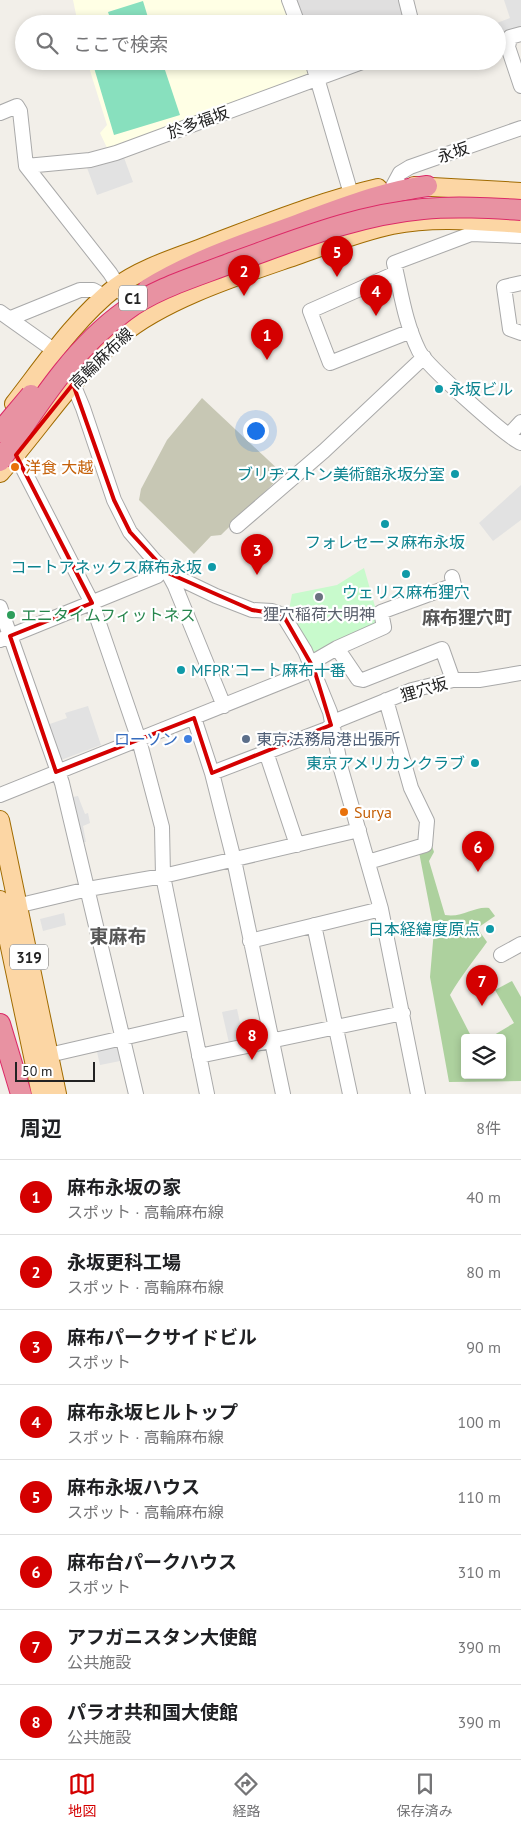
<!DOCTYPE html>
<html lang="ja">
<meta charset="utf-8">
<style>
body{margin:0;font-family:"PT Sans","Noto Sans JP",sans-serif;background:#f2f2f2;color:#202124}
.controls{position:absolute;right:15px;bottom:15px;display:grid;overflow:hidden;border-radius:5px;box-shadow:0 2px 8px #0003}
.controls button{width:45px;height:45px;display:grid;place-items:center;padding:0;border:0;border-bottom:1px solid #e0e0e0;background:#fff;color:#202124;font:25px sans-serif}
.scale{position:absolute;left:15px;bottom:12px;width:80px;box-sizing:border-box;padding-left:5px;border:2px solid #222;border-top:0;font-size:14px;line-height:18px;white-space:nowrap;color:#222;-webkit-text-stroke:4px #fff;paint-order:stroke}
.you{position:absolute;left:255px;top:430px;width:18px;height:18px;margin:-12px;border:4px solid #fff;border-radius:50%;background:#1a73e8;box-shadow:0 0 0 8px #1a73e833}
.badge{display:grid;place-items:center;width:32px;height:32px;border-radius:50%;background:#d40000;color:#fff;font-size:16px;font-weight:700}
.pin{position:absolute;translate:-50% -41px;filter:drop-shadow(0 1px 2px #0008)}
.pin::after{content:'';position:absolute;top:26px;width:18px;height:15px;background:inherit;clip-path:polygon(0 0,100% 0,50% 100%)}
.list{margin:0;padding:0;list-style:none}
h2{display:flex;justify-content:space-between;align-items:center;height:65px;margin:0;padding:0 20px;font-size:21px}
h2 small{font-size:16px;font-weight:400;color:#757577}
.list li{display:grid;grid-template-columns:32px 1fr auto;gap:15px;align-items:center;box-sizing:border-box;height:75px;padding:0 20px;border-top:1px solid #e0e0e0}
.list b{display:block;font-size:19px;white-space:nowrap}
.list p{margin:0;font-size:16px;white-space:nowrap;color:#757577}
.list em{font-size:16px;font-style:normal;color:#757577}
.icon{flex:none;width:28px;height:28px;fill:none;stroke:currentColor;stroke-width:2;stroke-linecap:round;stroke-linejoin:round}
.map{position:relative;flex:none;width:521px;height:1094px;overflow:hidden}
.search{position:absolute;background:#fff;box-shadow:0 2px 8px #0003;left:15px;right:15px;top:15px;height:55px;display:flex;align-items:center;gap:12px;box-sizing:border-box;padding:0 18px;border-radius:28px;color:#757577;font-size:19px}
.sheet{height:665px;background:#fff}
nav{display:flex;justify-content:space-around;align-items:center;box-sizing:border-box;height:70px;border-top:1px solid #e0e0e0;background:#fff;font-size:14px;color:#757577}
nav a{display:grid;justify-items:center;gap:2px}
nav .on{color:#d40000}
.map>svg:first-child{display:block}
.residential{fill:#e0dfdf}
.education{fill:#ffffe5}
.construction{fill:#c7c7b4}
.forest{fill:#add19e}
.park{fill:#c8facc}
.pitch{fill:#88e0be}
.parking{fill:#e2e2e2}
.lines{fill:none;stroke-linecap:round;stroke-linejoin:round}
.minor-casing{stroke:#a9a9a9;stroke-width:16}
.major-casing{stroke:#a06b00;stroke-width:20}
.highway-casing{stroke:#dc2a67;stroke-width:22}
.minor{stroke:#fff;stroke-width:14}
.major{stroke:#fcd6a4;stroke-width:18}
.highway{stroke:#e892a2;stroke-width:20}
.highway-bridge-casing{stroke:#dc2a67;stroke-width:22;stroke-linecap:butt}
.highway-bridge{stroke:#e892a2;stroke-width:20}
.marked{fill:none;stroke:#d40000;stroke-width:4;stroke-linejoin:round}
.culture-dot{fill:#0f9aa8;stroke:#fff;stroke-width:2}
.food-dot{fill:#e8710a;stroke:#fff;stroke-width:2}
.worship-dot{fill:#6b7280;stroke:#fff;stroke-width:2}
.leisure-dot{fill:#2e9e5b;stroke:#fff;stroke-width:2}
.shop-dot{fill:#3f7fe0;stroke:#fff;stroke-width:2}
.service-dot{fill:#5c6f8a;stroke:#fff;stroke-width:2}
.labels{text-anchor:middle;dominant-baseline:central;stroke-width:4.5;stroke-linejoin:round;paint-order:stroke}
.shield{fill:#fff;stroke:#646464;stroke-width:1}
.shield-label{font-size:15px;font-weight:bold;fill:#222}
.street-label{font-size:16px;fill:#222;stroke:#fff}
.culture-label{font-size:16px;fill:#0d838f;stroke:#fff;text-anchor:end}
.food-label{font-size:16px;fill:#c56008;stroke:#fff;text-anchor:start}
.worship-label{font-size:16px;fill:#5b616d;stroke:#fff}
.leisure-label{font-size:16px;fill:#27864d;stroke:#fff;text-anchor:start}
.shop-label{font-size:16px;fill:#366cbe;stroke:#fff;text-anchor:end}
.service-label{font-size:16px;fill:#4e5e75;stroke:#fff;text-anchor:start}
.neighbourhood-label{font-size:18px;font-weight:bold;fill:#555;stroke:#fff}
.quarter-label{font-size:19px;font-weight:bold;fill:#555;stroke:#fff}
</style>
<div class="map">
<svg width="521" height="1094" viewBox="0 0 521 1094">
<rect width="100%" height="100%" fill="#f2efe9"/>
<!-- residential -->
<path class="residential" d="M297,0h103l6,24h-100z"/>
<!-- education -->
<path class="education" d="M73,0h210l9,24h-214z
M87,61h219l4,12 -202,77 -8,-17 7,-8z"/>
<!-- construction -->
<path class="construction" d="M202,398l81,76 -62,61 -10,1 -17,18 -55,-54 2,-11 26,-49z"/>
<!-- forest -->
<path class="forest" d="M432,846l2,6 -5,9 16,54c18,3 29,-9 44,-7l6,8 -16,11 1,5 7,10c-13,18 -26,34 -37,53l22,43h-7v37h37v-37h-13l25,-15 -19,-33 17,-9 9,16v84l-72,1 -19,-105 4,-47 -15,-78z"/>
<!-- park -->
<path class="park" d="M364,568l16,56 -64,32 -27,-46 3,-16 45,-9z"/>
<!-- pitch -->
<path class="pitch" d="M143,1l7,23h-38l-4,-12z
M92,61h70l18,54 -66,20z"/>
<!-- parking -->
<path class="parking" d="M504,0h17v31l-19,6 -5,-14 13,-5z
M123,155l10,27 -36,13 -11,-30z
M521,485v35l-28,21 -14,-18z
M88,706l13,39 -40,15 -6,-3 -11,-31 23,-8 -2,-5z
M78,796l7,18 3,-1 2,10 -7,3 3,16h-4l-9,-45z
M64,913l2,12 -23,6 -3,-12z
M237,1009l7,32 -15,2 -7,-31z
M117,1045l8,15 -25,5 -3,-13z"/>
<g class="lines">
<!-- minor casing -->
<g class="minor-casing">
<path id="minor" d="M289,0l9,24
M406,0l6,24
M521,34l-11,3 -2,10 13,39
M312,61l39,133
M0,113l17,-7 3,5 6,55 84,107 26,41
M26,166l64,-6 26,-7 249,-92
M393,186l7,-13 10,-6 111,-39
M521,236l-50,-2 -77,29c7,29 11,60 25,88 7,14 86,85 102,92
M396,273l-86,38 20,52 81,-32
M521,283l-17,4 6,42 11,4
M0,312l55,39 18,33 10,24 31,92 16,32 25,29 13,12 48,23 36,14 20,1 11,4 22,36 25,61 11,57 40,140 37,185
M11,318l69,-28h13l11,6
M509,435l12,-13
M16,455l76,148 47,137 23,87 1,49 44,218
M237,526l87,-75 100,-94
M168,573l7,13 49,120
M0,607l62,176 74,311
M0,640l157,-64 7,-7
M337,648l47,-21 -3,-15 73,-27 -2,-8
M311,663l26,-15 21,31 5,1 79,-31 11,31
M194,718l18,55 22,87 49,234
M266,752l31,93
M212,773l115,-44 11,-9 74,-30 41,-10h26l42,-7
M0,795l314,-126
M368,862l57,-17 2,-24 -16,-33 -25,-88
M8,908l80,-19 75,-13 196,-46
M314,925l36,169
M250,941l131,-32
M501,955l20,-11
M49,1055l143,-33
M199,1056l204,-43"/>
</g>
<!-- major casing -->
<g class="major-casing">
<path id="major" d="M414,186l107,6
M14,404c31,-40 62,-86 102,-117 27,-20 63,-30 93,-42 56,-21 112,-44 169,-57
M0,473c40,-45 73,-98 120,-137 44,-37 120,-61 175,-80 32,-11 64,-24 97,-31 43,-9 86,-4 129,-1
M0,820l57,274
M0,900l41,194"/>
</g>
<!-- highway casing -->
<g class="highway-casing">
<path id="highway" d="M148,289c47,-29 100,-46 151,-65 42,-15 83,-32 128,-38
M0,1024l21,70"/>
</g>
<!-- minor -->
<use href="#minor" class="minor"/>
<!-- major -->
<use href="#major" class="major"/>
<!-- highway -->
<use href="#highway" class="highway"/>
<!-- highway-bridge casing -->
<g class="highway-bridge-casing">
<path id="highway-bridge" d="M0,432l31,-37
M0,461c36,-53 72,-112 125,-150 31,-23 70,-34 106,-48 63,-22 125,-48 192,-54 32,-3 66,-1 98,1"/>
</g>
<!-- highway-bridge -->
<use href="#highway-bridge" class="highway-bridge"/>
</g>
<!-- marked area -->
<path class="marked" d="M73,384l41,116 16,32 38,41 84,37 31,5 31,54 17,56 -119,48 -18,-55 -138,54 -46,-136 82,-33 -76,-148z"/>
<!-- markers -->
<g class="culture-dot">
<circle cx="439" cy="389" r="5"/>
<circle cx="455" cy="474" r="5"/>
<circle cx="385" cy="524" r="5"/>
<circle cx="212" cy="567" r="5"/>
<circle cx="406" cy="574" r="5"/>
<circle cx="181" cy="670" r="5"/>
<circle cx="475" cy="763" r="5"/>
<circle cx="490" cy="929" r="5"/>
</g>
<g class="food-dot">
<circle cx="15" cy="467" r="5"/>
<circle cx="344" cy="812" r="5"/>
</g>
<circle class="worship-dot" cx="319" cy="597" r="5"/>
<circle class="leisure-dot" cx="11" cy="615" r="5"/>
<circle class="shop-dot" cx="188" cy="739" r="5"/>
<circle class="service-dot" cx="246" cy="739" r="5"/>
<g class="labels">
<!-- shield labels -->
<g class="shield">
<rect x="119" y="285.5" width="28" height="25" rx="4"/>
<rect x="10" y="944.5" width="38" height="25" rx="4"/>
</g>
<g class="shield-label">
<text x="133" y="298">C1</text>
<text x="29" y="957">319</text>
</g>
<!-- street labels -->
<g class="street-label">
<text transform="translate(198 122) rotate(-20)">於多福坂</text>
<text transform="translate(453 152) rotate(-19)">永坂</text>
<text transform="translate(101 358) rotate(-44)">高輪麻布線</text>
<text transform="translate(424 689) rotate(-16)">狸穴坂</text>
</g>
<!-- culture labels -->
<g class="culture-label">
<text x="449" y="389" text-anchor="start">永坂ビル</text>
<text x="445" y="474">ブリヂストン美術館永坂分室</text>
<text x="385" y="542" text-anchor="middle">フォレセーヌ麻布永坂</text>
<text x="202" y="567">コートアネックス麻布永坂</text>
<text x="406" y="592" text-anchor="middle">ウェリス麻布狸穴</text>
<text x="191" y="670" text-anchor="start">MFPR'コート麻布十番</text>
<text x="465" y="763">東京アメリカンクラブ</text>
<text x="480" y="929">日本経緯度原点</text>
</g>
<!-- food labels -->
<g class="food-label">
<text x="25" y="467">洋食 大越</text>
<text x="354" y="812">Surya</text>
</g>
<!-- worship labels -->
<g class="worship-label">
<text x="319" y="614">狸穴稲荷大明神</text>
</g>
<!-- leisure labels -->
<g class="leisure-label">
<text x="21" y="615">エニタイムフィットネス</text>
</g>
<!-- shop labels -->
<g class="shop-label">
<text x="178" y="739">ローソン</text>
</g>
<!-- service labels -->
<g class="service-label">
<text x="256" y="739">東京法務局港出張所</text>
</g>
<!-- neighbourhood labels -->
<g class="neighbourhood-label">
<text x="467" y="617">麻布狸穴町</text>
</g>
<!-- quarter labels -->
<g class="quarter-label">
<text x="118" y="936">東麻布</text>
</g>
</g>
</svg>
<div class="controls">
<button><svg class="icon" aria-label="layers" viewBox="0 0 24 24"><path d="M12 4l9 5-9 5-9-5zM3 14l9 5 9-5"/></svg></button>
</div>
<div class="scale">50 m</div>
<div class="you"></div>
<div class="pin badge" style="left:267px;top:360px">1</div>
<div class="pin badge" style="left:244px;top:296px">2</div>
<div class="pin badge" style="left:257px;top:575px">3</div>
<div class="pin badge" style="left:376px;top:316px">4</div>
<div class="pin badge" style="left:337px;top:277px">5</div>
<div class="pin badge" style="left:478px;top:872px">6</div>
<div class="pin badge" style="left:482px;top:1006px">7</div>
<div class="pin badge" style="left:252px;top:1060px">8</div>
<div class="search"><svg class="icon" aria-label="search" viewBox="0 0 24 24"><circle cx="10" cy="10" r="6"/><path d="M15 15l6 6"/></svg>ここで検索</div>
</div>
<section class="sheet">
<h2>周辺<small>8件</small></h2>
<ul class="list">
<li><span class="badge">1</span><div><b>麻布永坂の家</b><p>スポット · 高輪麻布線</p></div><em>40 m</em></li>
<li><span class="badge">2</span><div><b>永坂更科工場</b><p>スポット · 高輪麻布線</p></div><em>80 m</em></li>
<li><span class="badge">3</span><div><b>麻布パークサイドビル</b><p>スポット</p></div><em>90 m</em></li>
<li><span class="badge">4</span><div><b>麻布永坂ヒルトップ</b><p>スポット · 高輪麻布線</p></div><em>100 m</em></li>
<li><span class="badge">5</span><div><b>麻布永坂ハウス</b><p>スポット · 高輪麻布線</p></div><em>110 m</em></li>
<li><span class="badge">6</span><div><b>麻布台パークハウス</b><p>スポット</p></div><em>310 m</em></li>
<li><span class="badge">7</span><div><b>アフガニスタン大使館</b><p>公共施設</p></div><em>390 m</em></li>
<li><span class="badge">8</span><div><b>パラオ共和国大使館</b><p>公共施設</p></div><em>390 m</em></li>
</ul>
</section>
<nav>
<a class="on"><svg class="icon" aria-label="map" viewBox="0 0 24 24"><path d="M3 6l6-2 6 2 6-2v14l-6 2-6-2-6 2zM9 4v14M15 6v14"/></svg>地図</a>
<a><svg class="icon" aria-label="directions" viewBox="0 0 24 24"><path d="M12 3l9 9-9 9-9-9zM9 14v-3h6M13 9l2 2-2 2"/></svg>経路</a>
<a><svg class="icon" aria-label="saved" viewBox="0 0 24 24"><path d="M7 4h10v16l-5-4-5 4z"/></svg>保存済み</a>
</nav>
